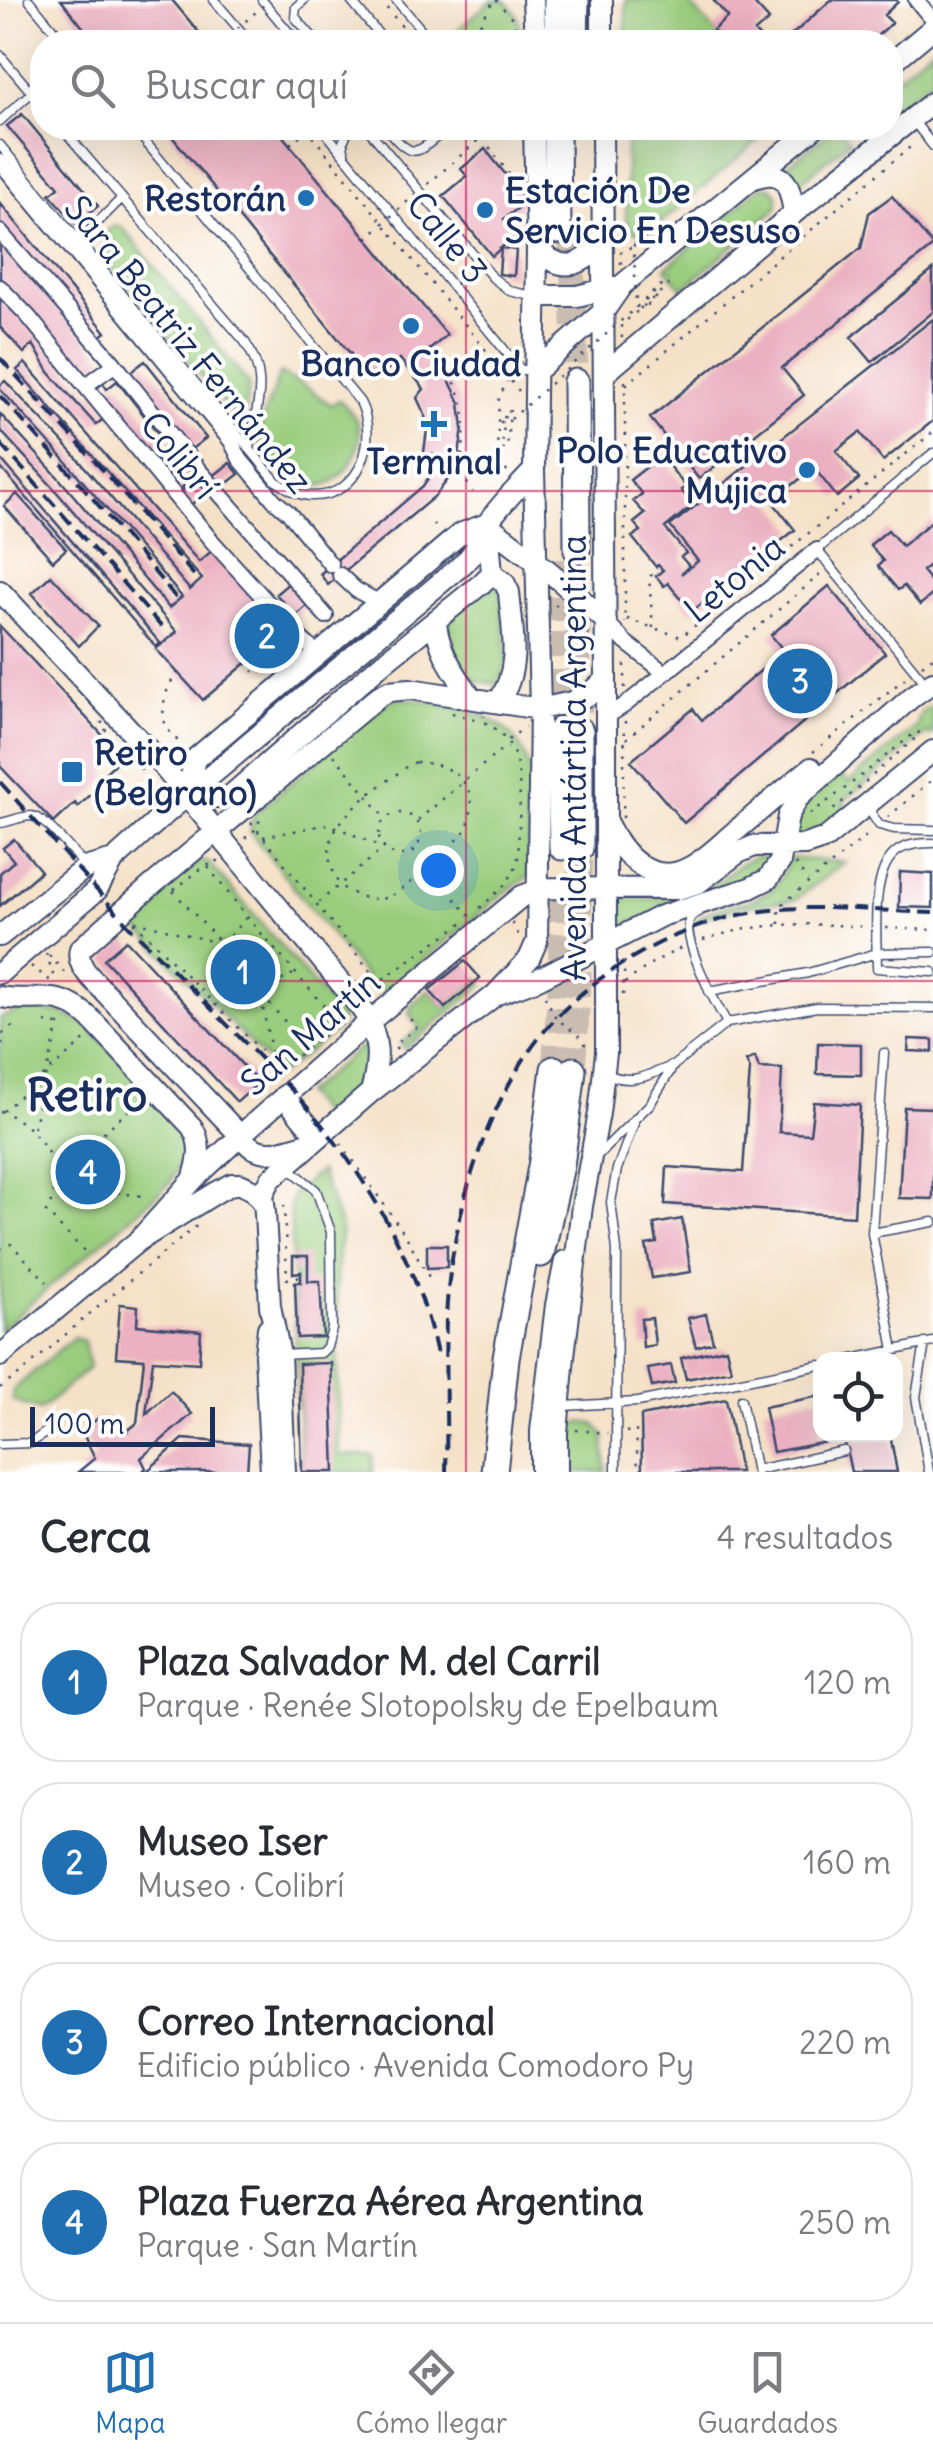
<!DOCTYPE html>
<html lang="es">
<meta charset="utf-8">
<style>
body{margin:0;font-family:Delius,sans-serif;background:#f7f7f7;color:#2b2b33}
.controls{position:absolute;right:30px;bottom:30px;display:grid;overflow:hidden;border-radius:20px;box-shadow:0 10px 40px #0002}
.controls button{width:90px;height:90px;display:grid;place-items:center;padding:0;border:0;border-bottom:2px solid #e1e1e2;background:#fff;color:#2b2b33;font:50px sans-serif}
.scale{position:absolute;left:30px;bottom:25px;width:185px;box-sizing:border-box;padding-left:10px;border:5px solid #1b2f5e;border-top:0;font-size:28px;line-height:35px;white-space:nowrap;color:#1b2f5e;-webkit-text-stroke:8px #fff;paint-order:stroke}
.you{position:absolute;left:438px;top:870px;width:35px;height:35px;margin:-25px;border:8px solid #fff;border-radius:50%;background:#1a73e8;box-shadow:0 0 0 15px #1a73e833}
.badge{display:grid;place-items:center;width:65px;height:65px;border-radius:50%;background:#1f6fb2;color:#fff;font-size:32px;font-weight:700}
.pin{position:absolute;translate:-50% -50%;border:5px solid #fff;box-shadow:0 2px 10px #0006}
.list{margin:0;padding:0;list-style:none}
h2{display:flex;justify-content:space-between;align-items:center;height:130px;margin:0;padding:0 40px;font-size:42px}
h2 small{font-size:32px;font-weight:400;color:#7c7c81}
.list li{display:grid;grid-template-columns:65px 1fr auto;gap:30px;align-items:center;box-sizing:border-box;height:160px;margin:0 20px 20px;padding:0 20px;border:2px solid #e1e1e2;border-radius:40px}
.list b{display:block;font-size:38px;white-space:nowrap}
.list p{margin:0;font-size:32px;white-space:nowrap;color:#7c7c81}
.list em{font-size:32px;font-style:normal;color:#7c7c81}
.icon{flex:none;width:55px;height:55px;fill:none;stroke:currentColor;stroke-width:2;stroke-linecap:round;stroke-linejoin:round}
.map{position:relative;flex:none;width:933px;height:1472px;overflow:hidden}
.search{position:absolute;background:#fff;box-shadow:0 10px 40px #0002;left:30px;right:30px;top:30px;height:110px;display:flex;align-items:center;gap:25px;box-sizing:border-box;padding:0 35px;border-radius:40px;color:#7c7c81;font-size:38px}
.sheet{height:850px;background:#fff}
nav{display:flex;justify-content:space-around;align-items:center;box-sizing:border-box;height:140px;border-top:2px solid #e1e1e2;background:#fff;font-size:28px;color:#7c7c81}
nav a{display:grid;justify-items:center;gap:5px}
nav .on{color:#1f6fb2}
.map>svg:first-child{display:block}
.green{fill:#99cc7c;stroke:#5a7e6d;stroke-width:2.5}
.building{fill:#ebb0c1}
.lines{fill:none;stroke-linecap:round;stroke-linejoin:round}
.highway-tunnel{stroke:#c9bdb2;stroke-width:25;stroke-dasharray:25 12;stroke-linecap:butt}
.lane-casing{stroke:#3c4a6e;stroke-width:11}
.street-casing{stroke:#3c4a6e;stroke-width:18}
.secondary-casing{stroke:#3c4a6e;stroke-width:24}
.highway-casing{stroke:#3c4a6e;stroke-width:29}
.path{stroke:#3c4a6e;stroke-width:2.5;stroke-dasharray:2.5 8;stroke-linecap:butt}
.lane{stroke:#fff;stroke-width:8}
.street{stroke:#fff;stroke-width:14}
.secondary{stroke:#fff;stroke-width:20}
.highway{stroke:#fff;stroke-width:25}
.rail{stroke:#1b2f5e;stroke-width:4;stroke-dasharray:15 8;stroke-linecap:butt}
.path-bridge{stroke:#3c4a6e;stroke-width:2.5;stroke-dasharray:2.5 8;stroke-linecap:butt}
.grid{fill:none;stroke:#c2185b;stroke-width:2.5;stroke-opacity:0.55}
.poi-dot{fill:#1f6fb2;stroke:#fff;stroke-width:4}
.labels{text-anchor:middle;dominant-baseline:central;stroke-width:8;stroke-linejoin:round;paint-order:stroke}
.poi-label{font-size:35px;font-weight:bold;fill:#1b2f5e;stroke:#fff;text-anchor:start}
.street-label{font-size:35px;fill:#1b2f5e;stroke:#fff}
.district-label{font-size:45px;font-weight:bold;fill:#1b2f5e;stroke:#fff}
</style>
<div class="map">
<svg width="933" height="1472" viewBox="0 0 933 1472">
<rect width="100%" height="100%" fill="#fff"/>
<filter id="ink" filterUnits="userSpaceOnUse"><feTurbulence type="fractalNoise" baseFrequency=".01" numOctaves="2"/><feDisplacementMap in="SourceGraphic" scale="20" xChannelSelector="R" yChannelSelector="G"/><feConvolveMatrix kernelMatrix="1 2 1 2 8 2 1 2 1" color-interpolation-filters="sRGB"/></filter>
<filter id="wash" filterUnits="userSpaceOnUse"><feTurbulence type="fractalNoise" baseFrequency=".0048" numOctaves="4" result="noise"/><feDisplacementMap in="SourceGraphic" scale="40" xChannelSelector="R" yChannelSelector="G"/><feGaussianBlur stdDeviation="2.25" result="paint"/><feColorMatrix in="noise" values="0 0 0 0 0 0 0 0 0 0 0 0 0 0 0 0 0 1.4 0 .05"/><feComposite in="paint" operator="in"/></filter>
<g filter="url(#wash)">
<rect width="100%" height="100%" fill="#f5e1c7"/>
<!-- green -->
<path class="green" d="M492,0h13l12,15 7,27h-79l-6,-5 7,3z
M626,0h60l38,42h-98z
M933,46v31l-42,35v-30z
M626,128h147l-117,99 -13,8 -12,-5 -5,-9z
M834,128h5l11,13 -51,42 -7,-13 -5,-5z
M769,186c9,7 11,11 8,22l-94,81 -17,-21 94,-81z
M114,226l8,1 127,157 -7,43 -135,-166c-2,-13 -7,-28 7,-35z
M280,373l28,15 23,17 8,-5c8,7 15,14 19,24 8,26 -16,64 -45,62 -24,-3 -42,-23 -54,-42l4,-26z
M496,586h4l8,78 -10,20c-8,-1 -19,-1 -25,-5 -16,-11 -21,-39 -25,-56l15,-20z
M408,698c53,10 106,13 122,73l-1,106 -20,12 -123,102h-10l-126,-159 4,-18 130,-110 7,-4z
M928,708h5v27l-8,-1 -82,68 5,8 -33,26 -17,2 -4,-5c-2,-26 28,-43 47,-59l7,9 70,-57c0,-10 2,-14 10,-18z
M768,855l3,4 -11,16 -141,52 -3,-3 1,-19 4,-6c33,-4 53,5 86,-11 24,-11 31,-31 61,-33z
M789,858l56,4 -50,38 -52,6 -48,14c21,-19 59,-13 80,-34 7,-7 10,-19 14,-28z
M199,861l9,1 134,155 -3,11 -59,46 -151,-155z
M480,978l4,6 -79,65 -4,-5 19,-16 -11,-14 3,-3 -3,-3 20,-18 16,18z
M32,1009l30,4 25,12 95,100 2,19 -3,17 -12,23 -169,146v-312l22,-8z
M364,1044l4,1c-3,39 -18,48 -46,71l-18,-22z
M320,1171l21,58 -5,42 3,184h34v17h-72l-11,-266 3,-12z
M74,1337l10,4 5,27 -49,42 -27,-9v-11z
M580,1422l14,2 10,10 2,38h-44l2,-38 10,-9z"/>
<g id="blocks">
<!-- building -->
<path class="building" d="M61,0h111l35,42h-112z
M713,0h38l18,20 -14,12 9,10h-40l-11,-12 15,-13z
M831,0h65l2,2 -14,13 8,8 -22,19h-4l-7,-7 -8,7h-67z
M22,114l76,92 -22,18 -26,-30 9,-7 -52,-61z
M165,128h111l171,207 -20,17 19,21 14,30 3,25 -4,27 -10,23 -14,18 -107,89 -8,-11 103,-88 10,-15 5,-15 -14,-4 3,-22 -2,-15 -8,-17 7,-9 -24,-30 -27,22z
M485,149l42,52 -23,18 13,17 -16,12 15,2 -2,26 -15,-2 2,-26 -9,8 -49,-60 24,-20 -6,-7z
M892,196l41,50 -151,122 22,27 -105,84 -49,-61 211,-170 8,-35z
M0,203l106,129 -9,8 -97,-112z
M0,240l108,124 -20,16 -88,-98z
M933,270v42l-61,50 -21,-25z
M0,294l108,121 -12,10 -47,-53 -16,-28 -9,9 -24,-26z
M933,319v102l-50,40 -23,-29 -24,19 23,28 -22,18 -23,-29 -42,33 23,29 -104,82 -23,-29 -4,3 -8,-10 7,-6 -5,-5 -2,2 -24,-30 9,-6 -7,-8 11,-9 -12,-13 9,-7 -12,-14 31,-24 25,31 -5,3 12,15 -28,23 21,25 -5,4 8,9 -8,8 17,-13 -28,-35z
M145,361l61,77 -16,12 -62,-76z
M25,363l174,199 16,-14 71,81 -83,71 -47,-51 21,-17 -128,-149 -49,-53v-16l57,62 112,132 13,-11 -119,-139 -63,-69v-4l5,-4 66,70 119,139 12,-11 -185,-209z
M117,381l48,61 2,-2 29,37 -19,14 -85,-99 11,-9 4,6z
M0,458l160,185 -4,4 -156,-180z
M230,463l9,11 -18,14 -9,-11z
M198,478l10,13 -20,16 -10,-13z
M17,494l49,55 -13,12 -49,-55z
M933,520v42l-11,9 11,13v10l-13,11 -16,-19 -6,4 -20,-24 5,-5 -13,-16 18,-15 14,16z
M51,575l47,51 -19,20 -47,-53z
M290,582l19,22 -14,12 -19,-22z
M829,586l56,67 -201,170 -53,-62 62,-52 9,11 82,-69 -13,-16z
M0,626l122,130 -17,17 4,3 -10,11 -21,20 -3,-4 -21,20 -54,-57z
M14,839l27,32 -41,35v-33l14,-12 -11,-13z
M900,872l33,2v34l-34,-1z
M126,940l133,143 -22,19 -133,-143z
M465,961l15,17 -35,30 -16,-18z
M909,1039l24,1v12l-25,-1z
M818,1043l43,1v31l-44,-1z
M755,1057l4,11 23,1 -3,63 31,2 4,-32 46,3 -6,111 -189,-12 2,-37 76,5 7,-103 -4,-8z
M904,1107l29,1v91l-34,-1z
M682,1219l9,53 -39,6 -6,-33 11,-2 -3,-19z
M427,1245h20v22l-20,1z
M293,1256h15v25h12l3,56 -26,1 -2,-56h6v-10l-8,1z
M120,1304l18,2 -1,19 64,6 -2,32 -46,-3 -7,54 25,-23 21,23 -51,44 5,10 -4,4h-64l17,-14 -10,-20 1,-10 11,-9h12l16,14 12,-10 7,-64 -28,-2z
M706,1314l7,28 -17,5 -8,-29z
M652,1318l3,27 -12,2 -2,-28z
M726,1348l5,22 -45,9 -5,-21z
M331,1363l4,109h-33l-3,-108z
M671,1365l4,18 -23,4 -4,-18z
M820,1396v38h23v5l-70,13 -9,-45z
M726,1399l14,73h-98l-1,-56z
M890,1434l7,38h-46l-6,-29z
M183,1439l66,5 -2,28h-101z"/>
</g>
</g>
<g filter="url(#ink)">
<use href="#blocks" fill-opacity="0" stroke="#3c4a6e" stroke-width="2.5"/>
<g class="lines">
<!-- highway-tunnel -->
<path class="highway-tunnel" d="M571,228l5,154
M577,576l3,155
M560,732v-182
M554,1069l6,-80 2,-107
M573,1070l6,-89 1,-133"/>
<!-- lane casing -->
<g class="lane-casing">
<path id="lane" d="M29,0l35,42
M214,0l36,42
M262,0l35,42
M304,0l-8,7 -1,10 22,25
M350,0l35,42
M396,0l36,42
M0,55l42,50
M912,119l21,27
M0,121l32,-29
M62,128l183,214c26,39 10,64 5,107
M322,128l199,242h12
M367,128l126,150 17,13 22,5
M386,128c29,35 30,25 62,0
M0,145l276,336c11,7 22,15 36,15 49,1 67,-57 48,-94l-226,-274
M344,151l-1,-9 6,-14
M79,241l43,-43
M927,685l-110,-135 116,-97
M867,807l12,18 15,4 39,1
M0,823c10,-1 21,-7 31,-7 15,1 41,37 53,48
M933,843c-13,0 -28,1 -38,10 -25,21 -18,84 -18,115l56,4
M699,912c-2,1 -5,2 -7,4 -16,16 25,90 35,107
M709,991l99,-18 69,-20 56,-1
M884,1053l-12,180 22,117
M608,1074c24,12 43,0 66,-9
M597,1156l53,-52 24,-39 53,-42 90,-16 116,1
M872,1233l61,-11
M925,1343l-9,54 13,75
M280,1355l41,-2 6,-6 5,-18 -1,-97 -15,-42 -27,-22
M848,1360l85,-18
M741,1400l15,72
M564,1406l74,-4 182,-37
M0,1444l31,-1 22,-16
M756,1470l88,-19
M616,1472l1,-222 -6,-48 6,-33 17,-46"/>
</g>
<!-- street casing -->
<g class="street-casing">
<path id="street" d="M916,0l17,20
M0,162l231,279 9,18 34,41 14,12 43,53
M0,232l114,131 85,107 127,146
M0,287l28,29 183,224 88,97 20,18
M85,386l29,-21
M340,575l16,15 24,13
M606,621l19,21 40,31 -40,32 -19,12
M665,673l152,-123"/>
</g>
<!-- secondary casing -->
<g class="secondary-casing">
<path id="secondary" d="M533,0l2,42
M602,42v-42
M890,64l43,-36
M754,178c33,-12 36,10 40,35
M537,249c26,25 45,18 66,-7
M537,296h40l37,-9
M537,370l67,-59 18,-26 192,-157
M604,374l190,-161 139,-111
M487,524l64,49 55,48
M492,573l12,9 5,10c3,38 13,77 -11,110
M0,591l156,167 205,250c19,27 19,52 10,84
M436,620c1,30 19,53 35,77
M186,796l43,1 150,-131 102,-82 11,-11 -4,-47
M186,796l9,-37 265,-225 27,-10
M608,825c15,31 44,62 80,43 19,-9 34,-26 50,-39 24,-20 48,-41 73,-61
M0,936l80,-64 8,-5 26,-7
M0,973l97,-83 17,-30 50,-45 300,-252c15,-15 15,-26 26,-43 12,-18 29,-33 44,-50
M500,993l38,-14 123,-63 89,-28 18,-9 12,-17 8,-46 10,-18 115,-102 20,-14
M0,997c39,7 55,-10 90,21l102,109c11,18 7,34 1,53
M284,1096l34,41
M305,1144c-19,5 -37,14 -55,2l-151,-160c-10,-10 -23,-22 -19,-37l71,-63 228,-190 10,-5 21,-2 130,20 32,-7 16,-7 18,-15
M138,1241l55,-61 59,-55 117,-103 153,-126 22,-8 134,1 20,-6 40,-30 16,-7 51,-1 21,-7 107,-87
M268,1328l-3,27 6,117
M0,1356l138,-115 79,-49 15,-8h8l13,6 9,11
M285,1472l-5,-117 -10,-49 -5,-93 -2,-19 8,-15 100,-87 123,-96 35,-37 8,-18 3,-232 -6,-239 3,-221 -3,-121
M541,1472v-41l15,-126 9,-44
M557,1472v-40l7,-76 18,-150 17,-93 7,-60v-373l-4,-552"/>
</g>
<!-- highway casing -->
<g class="highway-casing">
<path id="highway" d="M557,0v42
M575,42l1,-42
M557,128l1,103
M576,382l1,168
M560,732l2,115
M580,848v-117
M541,1254l20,-88 12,-96
M494,1472l12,-114 36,-197 12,-92"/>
</g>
<!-- path -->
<path class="path" d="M380,0l35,42
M496,0l17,19 5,17
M478,31l12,11
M455,42l22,-13 17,-29
M306,128l213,263
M428,184l54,-47 36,49
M634,244l9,-5
M621,264v-13l25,-9 -2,-4
M657,297l-15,13 -2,-4 27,-25
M622,338l-1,-13 50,-42 -2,-3
M430,348c38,43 40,69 29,123l14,21
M625,381v242
M626,385l289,-242
M500,422h4l-2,27h5l3,-38h-5l-1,11
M507,472l-10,-20 2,-55 9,-17
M433,524l5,7
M555,604l34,31
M627,619l54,18 252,-205
M653,628l-4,-51 9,-7
M246,663l8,9
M922,665l11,-8
M178,672c-11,13 -19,36 -12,54 3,7 11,14 16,19
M625,688v-27
M452,713l30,8
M103,722l-3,2 44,48
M626,739l196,-166
M508,740l17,-13
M813,752l95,-76
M334,755l52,64
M416,762c29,1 59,16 55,49 -1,7 -2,15 -7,21 -13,17 -57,57 -76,65 -14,5 -31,0 -43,-8 -8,-5 -9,-10 -12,-18 -20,-46 43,-80 73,-104z
M141,788l13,16
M94,791l20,22
M379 834a21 21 0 1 1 42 0a21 21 0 1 1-42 0Z
M810,814l37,-27 70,-56 3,3 -88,77
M888,817l45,-38
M623,818l2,-97
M418,820l84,-71 6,-1
M251,822l128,160 83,-59
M263,837l66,-13 55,24 -65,54
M245,838l11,-9 5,-12
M413,851l57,65
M795,864l13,17
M208,867l39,50 77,89 11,20
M174,890l32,-25h7l7,-6
M173,891l49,53 24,-26
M480,908c13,-12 30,-25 36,-42 4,-12 2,-28 3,-40 1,-40 6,-86 -37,-105l2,-5
M135,921l87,23 38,49 13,68
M134,922l146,148 55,-44 4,-10
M512,923l8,15
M779,924v-16l6,-6 86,-70
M886,928l47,2
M703,940c58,-19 105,-17 165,-13
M46,953l10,30
M49,955l21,24
M31,966l21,16
M293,974l-33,19 48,55
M625,983l27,-20 29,-15
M623,995l2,-42
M545,996l11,22 27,21 5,12
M45,1022l12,3
M0,1033l3,3 -3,24
M2,1034l12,-9
M397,1049l-3,-3 23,-19 -12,-14
M0,1111c40,14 71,61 46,101l38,39
M3,1111l85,-74
M33,1128l27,-108
M341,1143l65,93 23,41
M56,1174l88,-77
M55,1183l93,14
M284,1205l3,74 14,-3
M0,1249l11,-5 36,38
M0,1388l20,-14 75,-65 104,-85
M576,1430l32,3
M626,1432l10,-2 2,42"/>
<!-- lane -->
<use href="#lane" class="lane"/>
<!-- street -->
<use href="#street" class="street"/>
<!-- secondary -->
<use href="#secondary" class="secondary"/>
<!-- highway -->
<use href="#highway" class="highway"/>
<!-- rail -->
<path class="rail" d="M0,358l100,109 99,114
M0,396l84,92 93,111
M0,443l166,189
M0,782l128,143 164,165c69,76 126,168 146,269
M446,1472c2,-72 -6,-148 7,-219 14,-82 45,-172 102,-234 47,-51 121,-92 189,-105 62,-12 127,-3 189,-1"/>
<!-- path-bridge -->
<path class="path-bridge" d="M222,42l43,-38
M290,144l19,-16
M367,238l53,-48
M634,244l2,64
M511,419l157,-140"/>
</g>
</g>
<!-- grid -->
<path class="grid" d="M466,0v42M466,128v1344M0,491h933M0,981h933"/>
<!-- markers -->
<g class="poi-dot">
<circle cx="306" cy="198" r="10"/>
<circle cx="485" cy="210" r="10"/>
<circle cx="411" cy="326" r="10"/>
<path d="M429 409h10v10h10v10h-10v10h-10v-10h-10v-10h10z"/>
<circle cx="807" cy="470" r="10"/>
<rect x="60" y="760" width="24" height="24" rx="5"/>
</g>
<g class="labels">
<!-- poi labels -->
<g class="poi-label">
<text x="505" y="190">Estación De<tspan x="505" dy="40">Servicio En Desuso</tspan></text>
<text x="286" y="198" text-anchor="end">Restorán</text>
<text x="411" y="363" text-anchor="middle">Banco Ciudad</text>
<text x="787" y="450" text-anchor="end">Polo Educativo<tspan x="787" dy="40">Mujica</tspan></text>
<text x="434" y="461" text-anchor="middle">Terminal</text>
<text x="94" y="752">Retiro<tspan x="94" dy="40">(Belgrano)</tspan></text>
</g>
<!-- street labels -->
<g class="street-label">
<text transform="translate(448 237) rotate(51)">Calle 3</text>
<text transform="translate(189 344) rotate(51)">Sara Beatriz Fernández</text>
<text transform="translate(180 455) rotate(51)">Colibrí</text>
<text transform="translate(734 578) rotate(-39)">Letonia</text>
<text transform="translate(573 758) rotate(-90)">Avenida Antártida Argentina</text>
<text transform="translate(310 1032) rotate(-41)">San Martín</text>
</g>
<!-- district labels -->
<g class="district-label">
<text x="87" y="1095">Retiro</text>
</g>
</g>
</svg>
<div class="controls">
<button><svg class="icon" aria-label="locate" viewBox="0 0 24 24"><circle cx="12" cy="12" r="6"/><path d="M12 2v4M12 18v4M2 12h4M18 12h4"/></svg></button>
</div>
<div class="scale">100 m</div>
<div class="you"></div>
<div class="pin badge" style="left:243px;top:972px">1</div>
<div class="pin badge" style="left:267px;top:636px">2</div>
<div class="pin badge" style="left:800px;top:681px">3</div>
<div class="pin badge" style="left:88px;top:1172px">4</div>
<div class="search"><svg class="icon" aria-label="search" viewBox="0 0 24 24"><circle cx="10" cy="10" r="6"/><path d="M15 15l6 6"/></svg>Buscar aquí</div>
</div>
<section class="sheet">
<h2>Cerca<small>4 resultados</small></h2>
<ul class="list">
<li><span class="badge">1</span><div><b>Plaza Salvador M. del Carril</b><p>Parque · Renée Slotopolsky de Epelbaum</p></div><em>120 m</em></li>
<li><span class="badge">2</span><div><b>Museo Iser</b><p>Museo · Colibrí</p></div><em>160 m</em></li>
<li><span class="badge">3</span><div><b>Correo Internacional</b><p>Edificio público · Avenida Comodoro Py</p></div><em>220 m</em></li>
<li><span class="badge">4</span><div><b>Plaza Fuerza Aérea Argentina</b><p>Parque · San Martín</p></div><em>250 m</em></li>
</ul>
</section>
<nav>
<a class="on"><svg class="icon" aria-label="map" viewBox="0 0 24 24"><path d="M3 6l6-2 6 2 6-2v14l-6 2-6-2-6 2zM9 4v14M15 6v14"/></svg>Mapa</a>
<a><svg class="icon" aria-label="directions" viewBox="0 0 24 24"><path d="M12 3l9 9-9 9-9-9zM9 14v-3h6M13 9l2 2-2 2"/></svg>Cómo llegar</a>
<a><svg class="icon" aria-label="saved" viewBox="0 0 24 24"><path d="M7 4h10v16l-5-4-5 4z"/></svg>Guardados</a>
</nav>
